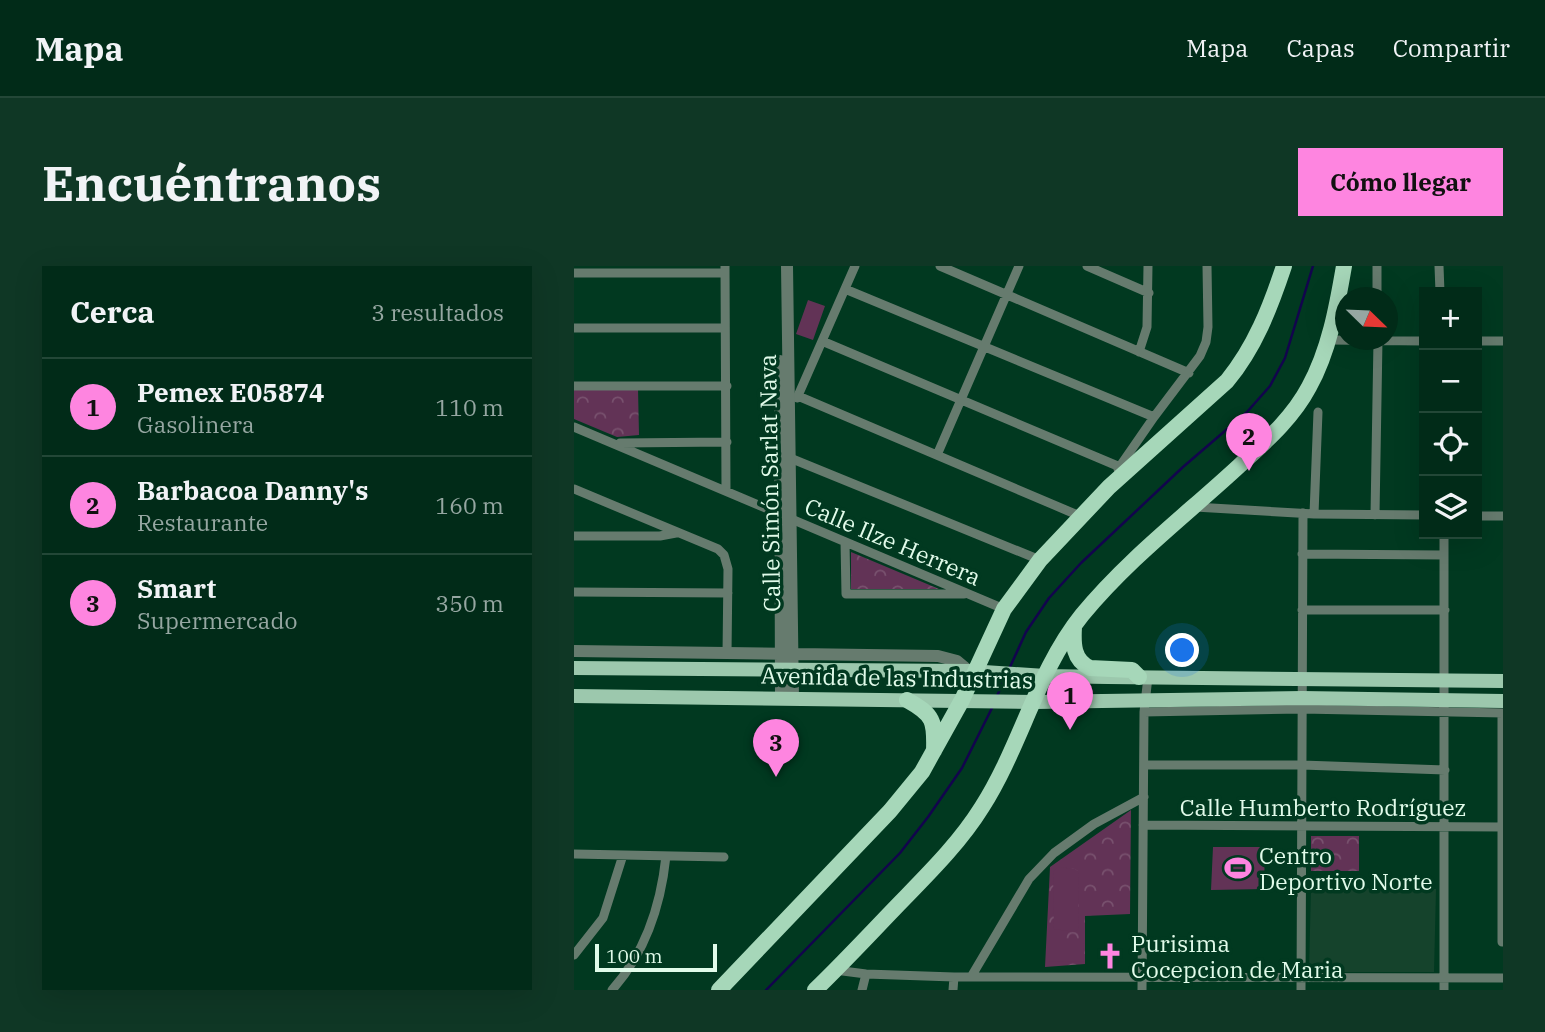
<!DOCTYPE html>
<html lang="es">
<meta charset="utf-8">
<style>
body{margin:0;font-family:"IBM Plex Serif",serif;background:#0f3725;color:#f1f3f6}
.controls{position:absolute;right:21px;top:21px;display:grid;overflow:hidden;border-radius:0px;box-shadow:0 7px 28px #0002}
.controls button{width:63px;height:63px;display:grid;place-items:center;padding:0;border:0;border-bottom:2px solid #234737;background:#012b18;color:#f1f3f6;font:35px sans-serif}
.compass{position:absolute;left:761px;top:21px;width:63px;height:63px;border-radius:50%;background:#012b18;box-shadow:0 7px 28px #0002;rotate:113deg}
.scale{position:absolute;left:21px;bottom:18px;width:122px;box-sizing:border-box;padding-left:7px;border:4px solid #e1fbea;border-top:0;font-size:19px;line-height:24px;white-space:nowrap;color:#e1fbea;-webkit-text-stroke:5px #013920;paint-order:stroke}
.you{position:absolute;left:609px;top:385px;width:24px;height:24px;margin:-18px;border:5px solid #fff;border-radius:50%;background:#1a73e8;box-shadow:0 0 0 10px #1a73e833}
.badge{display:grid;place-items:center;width:46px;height:46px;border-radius:50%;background:#fe85e0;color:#111;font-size:23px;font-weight:700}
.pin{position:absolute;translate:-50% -58px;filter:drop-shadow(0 2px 4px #0008)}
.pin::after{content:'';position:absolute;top:37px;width:24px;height:21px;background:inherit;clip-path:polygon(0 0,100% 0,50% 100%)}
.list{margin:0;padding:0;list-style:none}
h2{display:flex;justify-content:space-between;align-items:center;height:91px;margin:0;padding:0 28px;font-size:30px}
h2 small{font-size:23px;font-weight:400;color:#96a7a2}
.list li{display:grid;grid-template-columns:46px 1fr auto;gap:21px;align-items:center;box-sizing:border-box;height:98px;padding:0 28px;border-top:2px solid #234737}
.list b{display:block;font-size:26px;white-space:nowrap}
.list p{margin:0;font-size:23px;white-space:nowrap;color:#96a7a2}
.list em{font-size:23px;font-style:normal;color:#96a7a2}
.icon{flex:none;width:38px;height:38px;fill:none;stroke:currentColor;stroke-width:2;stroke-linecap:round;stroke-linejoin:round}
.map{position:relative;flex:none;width:929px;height:724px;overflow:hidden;border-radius:0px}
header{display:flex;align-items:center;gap:42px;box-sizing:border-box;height:98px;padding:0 35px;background:#012b18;border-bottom:2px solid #234737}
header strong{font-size:33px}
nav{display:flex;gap:38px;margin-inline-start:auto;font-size:24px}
.intro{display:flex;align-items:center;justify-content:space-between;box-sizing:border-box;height:168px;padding:0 42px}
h1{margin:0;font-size:49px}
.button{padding:18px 32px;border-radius:0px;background:#fe85e0;color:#111;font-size:24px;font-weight:700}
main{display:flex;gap:42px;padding:0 42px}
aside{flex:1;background:#012b18;border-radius:0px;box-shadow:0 7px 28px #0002}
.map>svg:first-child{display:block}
.built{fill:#15432c}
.park{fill:url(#park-crowns)}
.garden{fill:#623356}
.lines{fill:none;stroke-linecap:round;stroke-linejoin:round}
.stream{stroke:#12044d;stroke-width:2.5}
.minor{stroke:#667b6e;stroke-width:9}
.tertiary{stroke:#667b6e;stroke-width:12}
.primary{stroke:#9cc8ad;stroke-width:14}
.trunk{stroke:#a6d7b9;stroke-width:16}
.labels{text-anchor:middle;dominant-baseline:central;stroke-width:7;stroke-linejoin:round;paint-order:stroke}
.street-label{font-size:23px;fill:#e1fbea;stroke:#013920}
.poi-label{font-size:23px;fill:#e1fbea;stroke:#013920;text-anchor:start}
</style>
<header>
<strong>Mapa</strong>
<nav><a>Mapa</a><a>Capas</a><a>Compartir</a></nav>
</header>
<div class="intro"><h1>Encuéntranos</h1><a class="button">Cómo llegar</a></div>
<main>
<aside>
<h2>Cerca<small>3 resultados</small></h2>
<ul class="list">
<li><span class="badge">1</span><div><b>Pemex E05874</b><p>Gasolinera</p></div><em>110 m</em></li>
<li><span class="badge">2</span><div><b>Barbacoa Danny's</b><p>Restaurante</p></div><em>160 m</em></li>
<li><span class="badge">3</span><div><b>Smart</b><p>Supermercado</p></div><em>350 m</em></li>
</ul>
</aside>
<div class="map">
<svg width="929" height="724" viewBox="0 0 929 724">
<defs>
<pattern id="park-crowns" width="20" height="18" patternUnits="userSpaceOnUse" patternTransform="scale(1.75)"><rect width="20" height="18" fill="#623356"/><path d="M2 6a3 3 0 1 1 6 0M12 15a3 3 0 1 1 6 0" fill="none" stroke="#78516e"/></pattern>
</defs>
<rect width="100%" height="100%" fill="#013920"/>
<!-- built -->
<path class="built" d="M737,622l125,1 -2,83h-125z"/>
<!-- park -->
<path class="park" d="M0,123h64l1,46 -22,2 -43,-18z
M277,286l88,37h-88z
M557,544l-1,104 -45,2v48l-40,3 5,-100z
M737,570h48v35h-48z"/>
<!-- garden -->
<path class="garden" d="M234,34l17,6 -12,34 -17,-6z
M639,581h52l-1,42 -53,1z
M484,601l17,2 4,3 -1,57 -3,3 -21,-3 -1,-57z
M474,677h36l-1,19 -35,-1z"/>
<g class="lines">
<!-- stream -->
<path class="stream" d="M436,401l16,-35 23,-34 32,-35 102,-96 64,-55 23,-26 15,-28 28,-92
M423,430l7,-16
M192,724l134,-137 28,-36 34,-49 31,-62"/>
<!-- minor -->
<path class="minor" d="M151,0l1,224
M366,0l249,107
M513,0l62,27
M803,0v32
M865,0l1,26
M0,7h151
M271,23l309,128
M0,62h151
M754,74l96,1
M248,75l298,126
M903,75h26
M565,86l8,-25 1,-61
M0,120h153
M224,130l282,120
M223,132l58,-132
M0,161l430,182
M46,177l107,-1
M363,189l82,-189
M216,192l250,102
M544,203l36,-52 46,-61 6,-14 2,-15 -1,-61
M0,223l144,60 6,6 4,14 -1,85
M621,241l119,7 110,1
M740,248l4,-102
M801,249l3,-175
M903,250h26
M0,270h86l16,-3
M271,276l1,52h118
M728,288l142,1
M0,326l154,1
M728,344h143
M570,446l158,-3 201,4
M928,447v229
M570,499h158l143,5
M569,559l360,2
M0,588l150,3
M0,689l29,-37 20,-63
M261,704l31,4 88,3 549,1
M397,711l58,-98 25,-26 40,-29 50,-27
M38,724c33,-37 49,-86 54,-134
M288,724l4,-16
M379,724l1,-13
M568,724l2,-278 4,-35
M727,724l2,-477
M870,724v-456"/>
<!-- tertiary -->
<path class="tertiary" d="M213,0l6,433
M206,95l1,337
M0,385l364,5 19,5 12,10"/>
<!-- primary -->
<path class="primary" d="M0,402l395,3 76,5 63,1 395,4
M0,430l461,6 267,-4 201,3"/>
<!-- trunk -->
<path class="trunk" d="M500,361c-1,17 -1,33 16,41l42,2 7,7
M333,434c27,15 28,21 27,51
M145,724l171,-179 32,-39 40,-72 42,-91 36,-49 69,-73 118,-106c28,-34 43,-73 57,-115
M241,724c28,-27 54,-55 81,-83 31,-32 63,-63 86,-100 39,-61 55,-136 100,-192 46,-56 104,-100 157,-149 26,-24 53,-47 70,-79 20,-36 28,-80 35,-121"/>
</g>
<!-- icons -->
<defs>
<g id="stadium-bare" transform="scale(2.1)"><path d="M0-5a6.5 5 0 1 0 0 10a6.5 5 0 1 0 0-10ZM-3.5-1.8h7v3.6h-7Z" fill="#fe85e0" stroke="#013920" stroke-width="2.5" paint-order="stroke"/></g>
<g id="church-bare" transform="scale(2.1)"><path d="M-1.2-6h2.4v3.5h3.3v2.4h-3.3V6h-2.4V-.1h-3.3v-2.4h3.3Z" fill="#fe85e0" stroke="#013920" stroke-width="2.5" paint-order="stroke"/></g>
</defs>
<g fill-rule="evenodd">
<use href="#stadium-bare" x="664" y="602"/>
<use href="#church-bare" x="536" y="690"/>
</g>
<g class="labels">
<!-- street labels -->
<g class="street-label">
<text transform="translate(195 217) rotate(-91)">Calle Simón Sarlat Nava</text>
<text transform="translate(319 275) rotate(23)">Calle Ilze Herrera</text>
<text transform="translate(323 411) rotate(1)">Avenida de las Industrias</text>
<text x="749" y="541">Calle Humberto Rodríguez</text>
</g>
<!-- poi labels -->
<g class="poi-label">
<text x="685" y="589">Centro<tspan x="685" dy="26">Deportivo Norte</tspan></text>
<text x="557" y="677">Purisima<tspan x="557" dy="26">Cocepcion de Maria</tspan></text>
</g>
</g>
</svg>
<div class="controls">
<button>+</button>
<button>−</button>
<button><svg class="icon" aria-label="locate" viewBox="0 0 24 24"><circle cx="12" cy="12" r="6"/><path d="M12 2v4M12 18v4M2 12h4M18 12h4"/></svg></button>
<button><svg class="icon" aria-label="layers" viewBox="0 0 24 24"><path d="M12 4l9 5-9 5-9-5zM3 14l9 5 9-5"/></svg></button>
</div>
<svg class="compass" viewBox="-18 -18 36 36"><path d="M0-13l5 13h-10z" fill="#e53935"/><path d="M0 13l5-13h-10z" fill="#96a7a2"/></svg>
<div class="scale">100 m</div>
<div class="you"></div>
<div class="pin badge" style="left:496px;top:464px">1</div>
<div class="pin badge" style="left:675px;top:205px">2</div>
<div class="pin badge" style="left:202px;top:511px">3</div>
</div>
</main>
